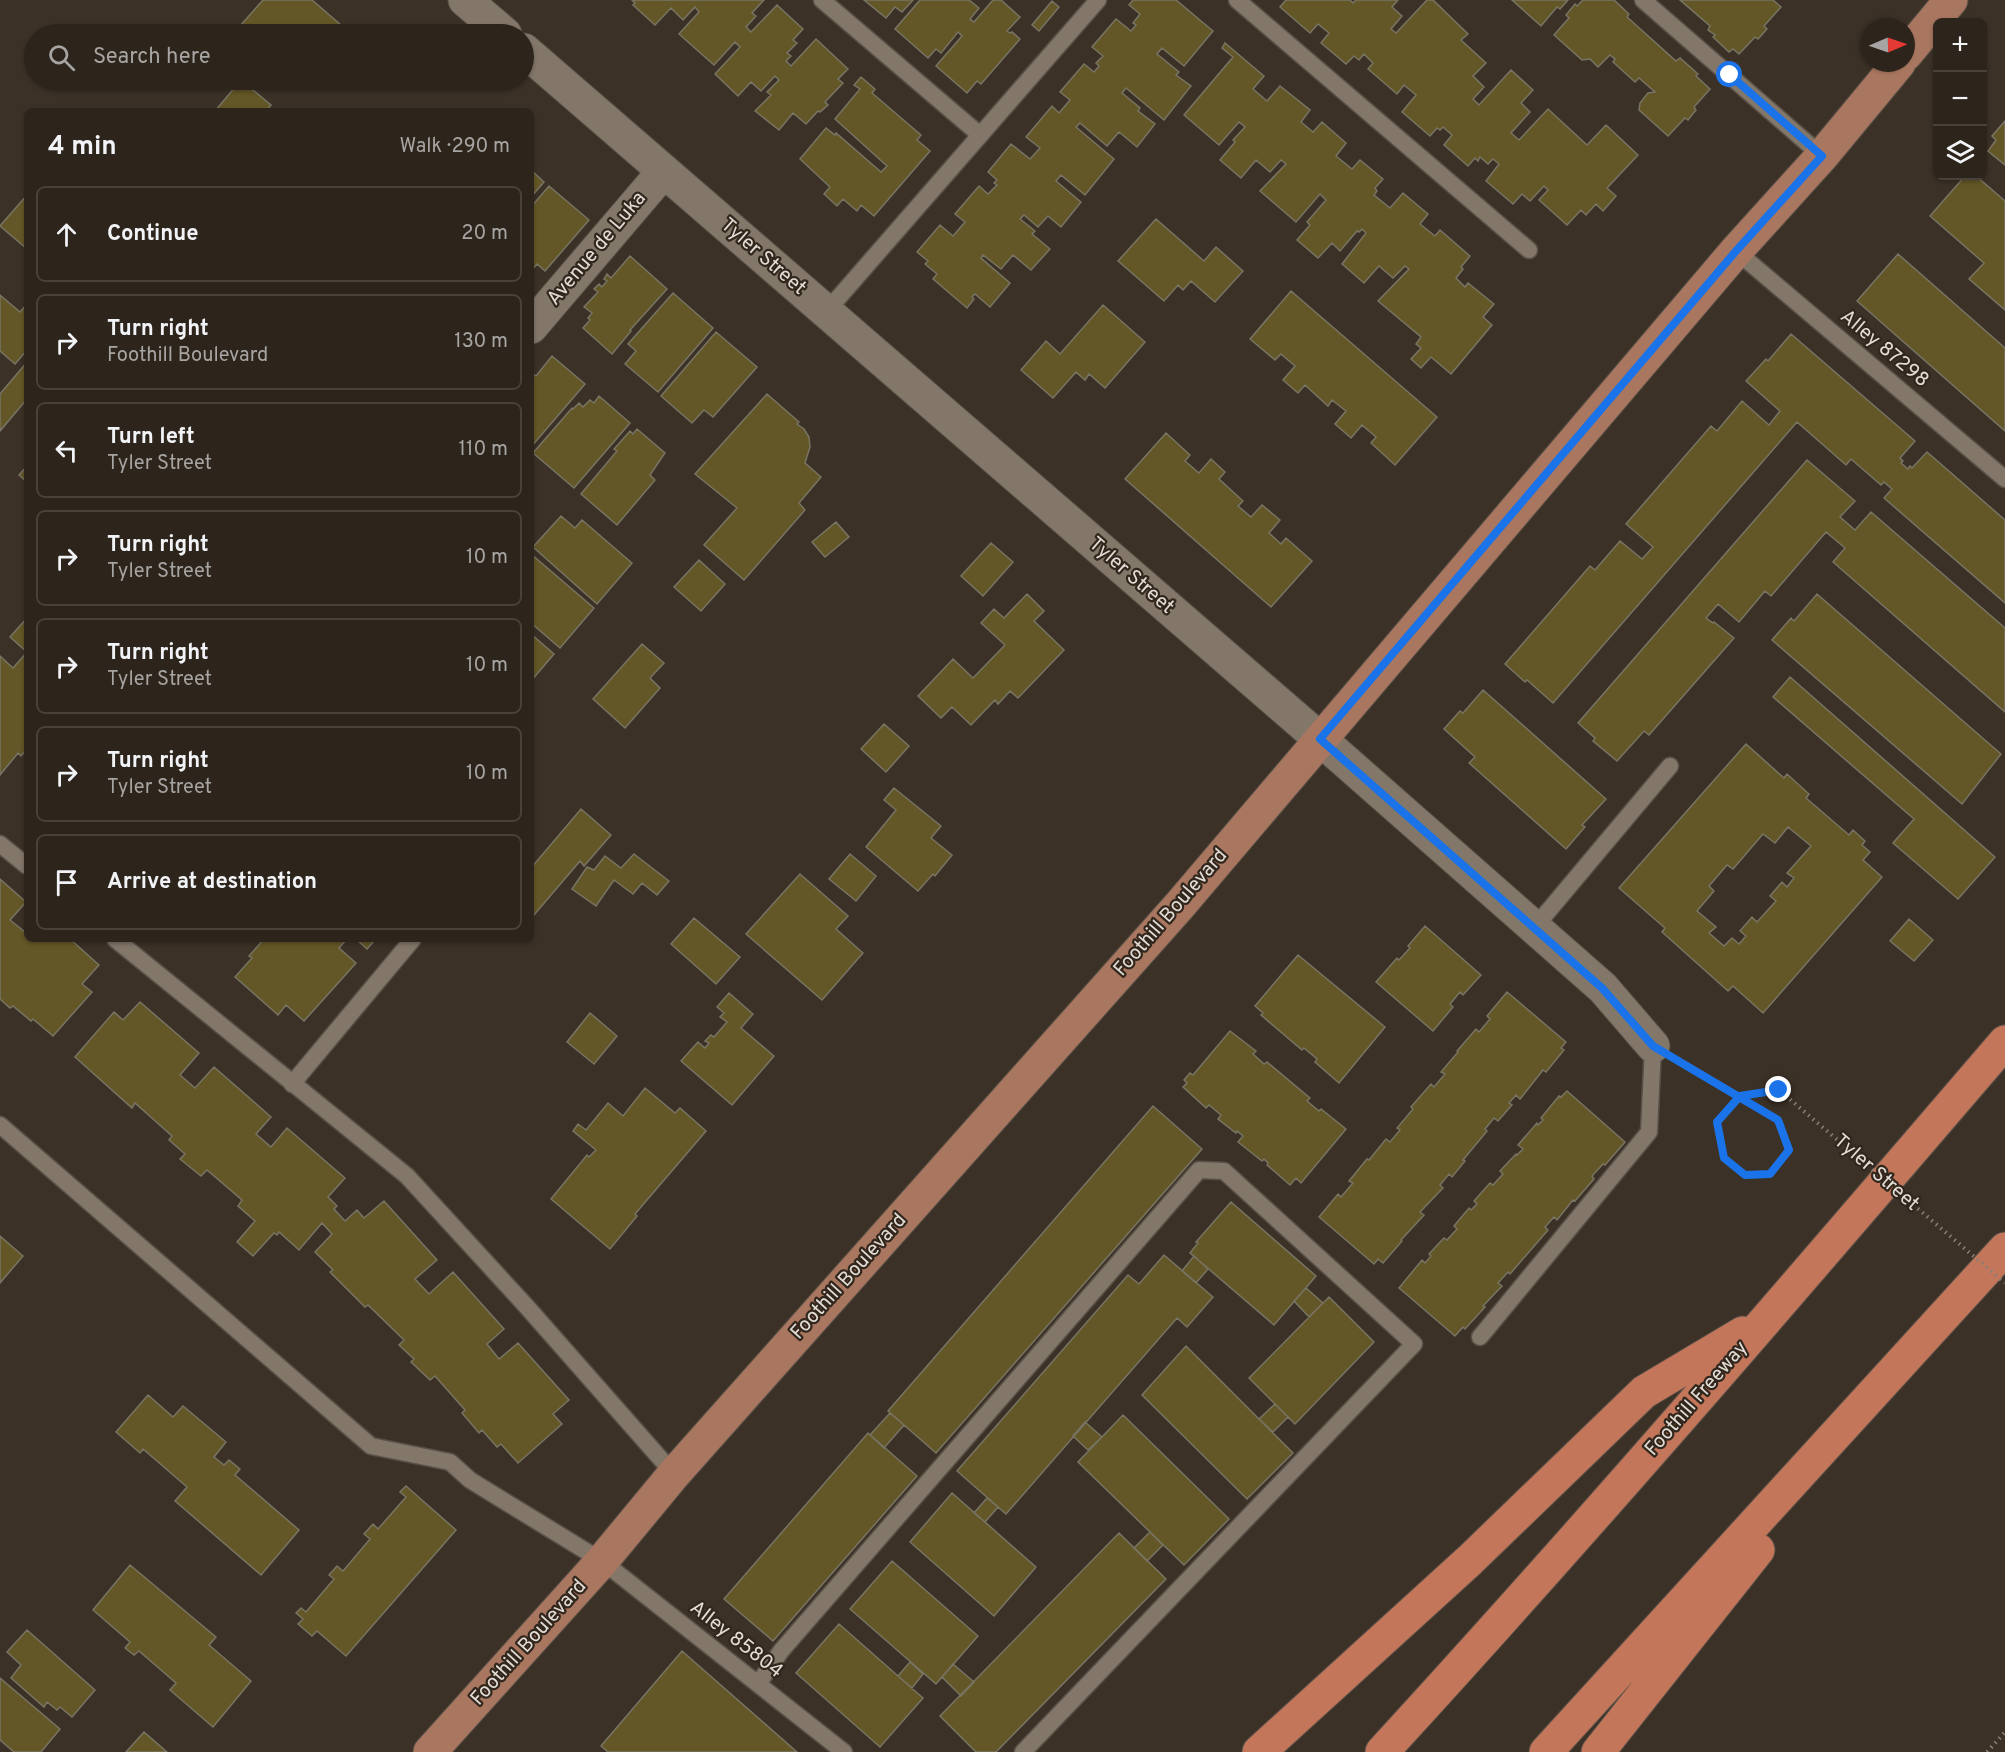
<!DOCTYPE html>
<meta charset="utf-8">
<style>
body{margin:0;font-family:Overpass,sans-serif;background:#352d25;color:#f1f3f6}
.controls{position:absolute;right:18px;top:18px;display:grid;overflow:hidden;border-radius:9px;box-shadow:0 2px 4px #0004}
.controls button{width:54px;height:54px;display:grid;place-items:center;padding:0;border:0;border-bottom:2px solid #48423b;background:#2d251c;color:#f1f3f6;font:30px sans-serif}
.compass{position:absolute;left:1861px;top:18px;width:54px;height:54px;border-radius:50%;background:#2d251c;box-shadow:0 2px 4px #0004;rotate:88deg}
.stop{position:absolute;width:18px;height:18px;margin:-14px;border:4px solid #1a73e8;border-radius:50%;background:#fff}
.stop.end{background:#1a73e8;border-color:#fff;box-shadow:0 2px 6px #0008}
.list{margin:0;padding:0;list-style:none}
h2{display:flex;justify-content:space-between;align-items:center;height:78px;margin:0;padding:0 24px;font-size:26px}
h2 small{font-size:20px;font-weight:400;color:#a7a5a3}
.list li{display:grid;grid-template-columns:39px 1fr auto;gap:18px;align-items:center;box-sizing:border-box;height:96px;margin:0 12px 12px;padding:0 12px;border:2px solid #48423b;border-radius:9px}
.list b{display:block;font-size:22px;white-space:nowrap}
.list p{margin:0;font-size:20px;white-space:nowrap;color:#a7a5a3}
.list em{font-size:20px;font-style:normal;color:#a7a5a3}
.icon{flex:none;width:33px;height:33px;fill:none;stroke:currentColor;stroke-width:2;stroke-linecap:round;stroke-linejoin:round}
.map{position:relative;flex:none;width:2005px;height:1752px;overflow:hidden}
.search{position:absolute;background:#2d251c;box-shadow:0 2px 4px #0004;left:24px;top:24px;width:510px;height:66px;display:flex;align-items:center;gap:15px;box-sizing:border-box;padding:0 21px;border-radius:33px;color:#a7a5a3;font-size:22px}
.panel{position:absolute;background:#2d251c;box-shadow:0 2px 4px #0004;left:24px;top:108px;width:510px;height:834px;border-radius:9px}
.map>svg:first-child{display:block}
.building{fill:#645727;stroke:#787464;stroke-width:1.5;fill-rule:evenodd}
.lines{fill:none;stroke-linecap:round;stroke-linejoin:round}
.service-casing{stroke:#595047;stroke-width:19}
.minor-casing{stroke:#595047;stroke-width:35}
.primary-casing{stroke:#595047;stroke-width:35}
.motorway-casing{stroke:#595047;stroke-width:35}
.path{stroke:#887f75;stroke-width:4;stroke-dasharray:1.5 4.5;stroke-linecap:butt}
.service{stroke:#83776a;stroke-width:16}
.minor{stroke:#83776a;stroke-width:33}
.primary{stroke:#a97660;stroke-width:33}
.motorway{stroke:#c3765a;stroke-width:33}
.path-bridge{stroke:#887f75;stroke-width:4;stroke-dasharray:1.5 4.5;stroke-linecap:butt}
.route{stroke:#1a73e8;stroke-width:8}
.labels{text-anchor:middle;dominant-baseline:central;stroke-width:4.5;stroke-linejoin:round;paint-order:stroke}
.street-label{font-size:20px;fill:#e4ddd6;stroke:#32271d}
</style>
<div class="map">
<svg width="2005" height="1752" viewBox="0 0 2005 1752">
<rect width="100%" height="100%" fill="#3c3126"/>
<!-- building -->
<path class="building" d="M263,0h49l29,25 -8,9 -40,-1 -60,1z
M632,0h132l-12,13 4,3 -10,11 5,5 26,-27 26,24 -10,11 4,3 -10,10 4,3 -5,5 5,5 25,-27 32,30 -10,10 5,4 -18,19 3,3 -8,7 -2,-1 -12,13 -13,-11 -14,17 -24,-19 16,-16 -4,-3 12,-12 -4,-4 -14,15 -10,-9 -13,14 -23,-22 25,-27 -5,-5 -21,23 -35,-31 20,-22 -4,-5 -12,13 -12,-12 -16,17 -22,-20 2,-2z
M864,0h49l-11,12 -7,-5 -9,11z
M920,0h49l10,8 -9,11 4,3 19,-22h8l19,17 -13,14 3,2 2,-1 8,7 -39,45 -4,-3 -10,12 -31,-27 26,-30 -4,-4 -17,21 -5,-4 -8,9 -33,-29z
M1133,0h43l37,31 -29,35 -22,-18 -5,6 22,18 -3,3 15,11 -27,34 -38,-32 -4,5 18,15 -2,3 17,13 -18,23 -18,-15 -12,14 -27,-23 -4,4 38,32 -29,36 -24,-20 -5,6 25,21 -20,25 -13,-11 -10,11 -14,-12 -4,4 15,12 -3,3 18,15 -19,21 -18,-15 -12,14 -18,-14 -2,3 29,25 -20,24 -15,-13 -3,3 2,2 -7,9 -34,-29 4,-5 -12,-10 3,-3 -11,-9 23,-27 13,11 12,-14 -10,-8 24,-28 9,8 9,-9 -3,-2 3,-3 -9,-8 23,-28 19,15 10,-11 -14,-11 26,-31 7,7 11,-13 -10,-8 24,-28 10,8 5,-6 -3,-3 7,-7 -11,-9 24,-28 15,12 5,-6 -3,-2 7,-9 -11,-9z
M1286,0h64l3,3 3,-3h42l-6,7 10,9 -11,13 5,4 31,-33h6l35,34 -7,6 25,23 -13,13 11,11 -11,12 6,6 32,-35 22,20 -12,13 9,9 -19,21 8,7 29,-31 39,36 19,-20 32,30 -31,33 9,8 -13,15 -7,-7 -10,11 -5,-5 -14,15 -28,-25 9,-10 -4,-4 -14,15 -8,-7 -9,10 -27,-23 13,-17 -6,-5 -5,5 -8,-7 -2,4 -3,-3 -7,8 -24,-21 8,-10 -9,-8 -3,3 -3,-2 -7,8 -28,-24 14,-17 -12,-10 -7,9 -29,-25 5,-6 -9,-9 -5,6 -5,-4 -8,8 -25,-21 8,-10 -11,-9 -8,9 -30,-26z
M1512,0h56l-8,9 -3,-2 -16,19z
M1583,0h31l15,14 -2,3 49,44 4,-3 18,16 -2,2 14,13 -16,18 2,3 -8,10 -3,-2 -17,18 -29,-26 1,-7 8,-10 7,-1 -16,-14 -4,4 -22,-20 2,-3 -5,-4 -12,12 -8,-8 -8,1 -28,-25 15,-17 -3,-3 9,-11 2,2z
M1680,0h93l8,7 -17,19 3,3 -9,10 -3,-2 -16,17 -6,-5 -4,3 -16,-15 2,-2 -7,-5 2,-4z
M1052,1l7,6 -20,24 -7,-6z
M1225,43l39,33 -11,13 14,12 13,-15 30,24 -9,12 12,10 9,-10 24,21 -10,13 16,13 8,-9 23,19 -8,9 2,3 -3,4 16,13 13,-15 25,21 -8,10 15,12 5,-6 30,26 -9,11 2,2 -7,9 9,9 3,-4 26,21 -11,13 9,8 -41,49 -20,-17 -10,11 -10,-9 10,-11 -5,-4 5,-7 -43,-36 31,-32 -4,-3 -12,12 -14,-12 -15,17 -22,-19 24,-31 -4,-4 -3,3 -2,-1 -17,20 -8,-8 -14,15 -21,-18 13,-15 -3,-3 19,-22 -6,-6 -24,28 -36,-31 26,-27 -5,-4 -11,12 -14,-12 -15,18 -21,-18 15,-18 -2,-2 12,-13 -6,-5 -20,23 -35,-30 49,-58 -11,-9z
M861,77l14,12 -3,4 49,42 -4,5 13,11 -56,65 -13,-11 -4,6 -14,-12 -6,7 -13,-12 6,-7 -30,-28 26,-31 9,7 1,-2 45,39 6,-6 -52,-47 25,-30 -6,-4z
M241,80l30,25 -5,6h-51z
M2005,121v44l-17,-14 8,-11 -4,-4z
M531,170l13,12 -13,15z
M1965,176h11l29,25v109l-36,-31 15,-16 -54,-47z
M549,186l40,34 -44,51 -8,-7 -6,7v-64z
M27,195v54l-27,-23z
M1156,219l48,42 12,-14 27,24 -28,31 -24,-21 -8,9 -5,-5 -14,16 -46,-40z
M1898,254l107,94v83l-148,-130z
M630,256l37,33 -37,41 1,1 -19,23 -29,-26 7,-8 -2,-2 4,-5 -8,-6 14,-15 -4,-3 5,-5 3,3 5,-6 -3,-2 3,-5 4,4z
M1291,291l146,126 -42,48 -24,-22 5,-6 -14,-12 -11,13 -16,-14 11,-13 -14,-11 -4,6 -23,-21 -7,8 -15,-13 12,-14 -14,-12 -6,6 -25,-21z
M673,293l40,35 -55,64 -33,-28 11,-13 -8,-7z
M0,295l20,17 7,-8v46l-12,14 -15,-13z
M1103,305l42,37 -40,46 -16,-14 -4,6 -9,-8 -23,26 -32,-28 25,-29 14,13z
M716,332l41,35 -44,50 -9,-7 -12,13 -31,-27z
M1791,334l124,107 -15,17 3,3 -2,2 7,6 2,-3 2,2 15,-16 78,68v83l-121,-105 8,-9 -8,-7 -3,3 -30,-26 -5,6 -49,-43 -244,281 -26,-23 -2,2 -20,-18 85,-98 5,4 25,-29 22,18 11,-12 -27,-23 85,-98 6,5 25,-30 27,24 11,-14 -34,-30 20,-22 2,2z
M552,356l33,28 -54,63v-75l5,4z
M27,362v37l-27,32v-37z
M767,394l32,28 -2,2 7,5 5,8 1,10 -5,16 16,14 -22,26 6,7 -61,70 -40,-35 33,-37 -42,-34z
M599,396l31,27 -56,65 -41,-35 39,-45 1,1 6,-6 4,4 7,-7 4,3z
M637,429l28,24 -15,22 5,5 -38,45 -36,-31 36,-43 -3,-2 16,-18 3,3z
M1166,433l24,22 -5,6 14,12 12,-14 14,13 -6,7 24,22 -5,5 13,11 11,-12 18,15 -11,13 12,11 5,-6 26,23 -41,46 -146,-128z
M1807,460l48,41 -15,16 15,13 16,-18 134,116v84l-172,-150 12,-14 -19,-16 -55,64 -6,-5 -26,31 -21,-18 -12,14 7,5 1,-1 20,16 -85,97 -5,-4 -27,30 -24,-20 2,-3 -17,-15z
M27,466v16l-8,-7z
M561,516l14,12 7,-8 50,43 -35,41 -64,-57z
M836,522l13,15 -24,20 -13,-15z
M991,543l22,19 -30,34 -22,-20z
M531,554l63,54 -34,40 -29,-25z
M699,560l26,24 -24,27 -27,-24z
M1027,594l17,17 -10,10 30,29 -46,48 -8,-7 -12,13 -3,-4 -24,25 -19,-18 -11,11 -23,-22 35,-37 20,19 32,-33 -24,-22 13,-14 10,9z
M1817,594l184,160 -39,50 -190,-164 19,-22 3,3z
M27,618v34l-17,-15z
M531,634l23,20 -23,27z
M642,644l22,19 -14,15 10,10 -35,40 -32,-29z
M27,652v97l-6,7 -3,-3 -18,22v-119l13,12z
M1790,677l205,180 -37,42 -65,-56 21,-24 -141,-122z
M1483,690l123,109 -24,26 3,2 -19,22 -97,-86 6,-6 -31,-28 16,-18 3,2z
M884,724l25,22 -23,26 -25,-23z
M1746,744l38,34 3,-4 22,20 -3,4 43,37 4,-5 12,11 -3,4 8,7 -7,8 19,17 -119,136 -30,-27 -5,5 -66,-59 3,-4 -46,-40zM1788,827l23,19 -24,27 7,5 -7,9 -5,-5 -12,14 6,5 -19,21 -5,-5 -12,14 6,5 -7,8 -7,-6 -8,8 -15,-13 7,-6 -19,-16 17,-20 -5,-5 18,-21 6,4 30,-35 12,9z
M894,788l47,38 -10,12 21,17 -17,21 -2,-2 -15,17 -52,-44 30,-37 -12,-10z
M581,809l30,26 -27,31 -4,-5 -46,54 -3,-3v-44z
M634,854l35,27 -12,14 -15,-12 -9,11 -19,-14 -18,26 -24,-17 15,-22 7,3 11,-14 16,12z
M850,854l26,22 -20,25 -27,-22z
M800,874l48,42 -12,13 27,24 -41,47 -76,-66z
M0,879l26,23 -16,18 15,12 2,-3v10h43l29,26 -17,19 10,8 -39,44 -20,-17 -2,2 -18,-15 -3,2 -10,-9z
M694,918l46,39 -24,27 -45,-40z
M1909,919l24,21 -19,21 -24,-20z
M1425,926l56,49 -18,20 -3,-3 -10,12 3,3 -20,24 -57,-49 21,-24 2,2 11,-12 -2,-2z
M264,939h83l-8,9 17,15 -52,58 -18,-16 -8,10 -43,-38 17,-19 -3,-2z
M356,939h20l-9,10z
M1298,955l87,72 -46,56 -24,-21 2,-3 -13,-11 -2,2 -41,-35 2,-2 -8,-7z
M1507,992l59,50 -5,6 3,2 -18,22 -3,-2 -23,29 -4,-4 -7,8 3,2 -14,16 -4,-3 -9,11 2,2 -24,29 2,1 -13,16 -3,-3 -9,11 3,3 -23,24 4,3 -23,25 1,1 -19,22 -5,-4 -4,5 -55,-47 19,-23 3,3 12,-14 -4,-2 18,-22 2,1 17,-21 4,3 10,-12 -3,-2 16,-19 -2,-2 20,-23 3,3 11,-13 -4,-2 17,-20 -1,-1 19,-22 3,3 11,-13 -3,-3z
M729,993l24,21 -12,14 33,28 -42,49 -51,-44 17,-19 7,6 4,-5 -4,-2 6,-6 3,2 13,-15 -7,-5 4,-4 -7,-6z
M140,1002l59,51 -19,22 15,13 19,-21 57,50 -15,17 15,13 16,-19 58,50 -17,19 9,9 -3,3 11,12 12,-11 7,8 20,-17 53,59 -22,19 14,15 24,-22 51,57 -17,15 12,15 19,-16 51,57 -16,14 9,10 -44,39 -17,-19 -4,3 -15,-17 -3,3 -17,-20 3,-3 -30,-34 -5,4 -19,-18 3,-3 -15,-14 5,-5 -36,-35 -3,2 -35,-35 3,-2 -18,-18 17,-18 -10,-11 -23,27 -20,-18 -2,3 -3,-2 -21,23 -16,-14 18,-21 -17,-15 4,-6 -35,-30 -6,6 -21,-17 5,-5 -16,-14 3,-4 -37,-33 -3,5 -57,-51 39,-45 9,8z
M590,1013l27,23 -23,28 -27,-22z
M1230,1031l26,20 -3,3 11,10 3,-2 43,36 -3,3 12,10 2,-2 25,20 -45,54 -5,-5 -6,7 -23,-20 1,-2 -4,-4 -2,2 -24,-19 5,-6 -6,-5 -1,2 -18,-14 3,-4 -12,-10 -3,3 -23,-21 4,-4 -3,-3 6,-7 3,2z
M645,1088l30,25 5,-5 26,23 -71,83 2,2 -27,33 -59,-50 36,-44 2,2 7,-7 -23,-19 5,-7 8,6 22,-27 15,13z
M1567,1091l58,51 -20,23 -2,-1 -11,12 2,3 -19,22 -2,-1 -16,20 -3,-3 -9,10 3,3 -38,44 -2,-2 -10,11 4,3 -19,20 2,1 -20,22 -2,-2 -8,9 -56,-48 23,-28 3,3 6,-7 -2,-2 15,-16 3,2 10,-11 -3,-3 15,-18 2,2 6,-6 -3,-3 16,-18 3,2 10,-11 -3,-3 16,-17 1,1 6,-6 -5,-4 19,-22 1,2 5,-5 -2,-2 18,-22 2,1z
M1153,1106l49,43 -266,304 -48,-42z
M1231,1202l85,74 -42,49 -84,-72 8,-10 -2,-1z
M0,1236l23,20 -23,27z
M1164,1255l49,42 -26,30 -10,-9 -171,196 -49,-43 171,-196 11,9z
M1194,1256l14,13 -12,14 -14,-12z
M1306,1288l17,15 -14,14 -15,-16z
M1329,1297l45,45 -79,82 -46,-46z
M1186,1346l107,107 -46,46 -105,-104z
M148,1395l25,22 10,-11 43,36 -12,15 10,8 5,-5 11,9 -5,6 64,55 -38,45 -86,-74 12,-14 -44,-38 -3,4 -24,-21z
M1275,1404l13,13 -15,15 -14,-13z
M890,1413l14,12 -20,23 -14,-13z
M1123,1415l106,104 -45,46 -106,-103z
M1085,1422l17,15 -14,13 -15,-14z
M868,1433l49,43 -144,165 -49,-42z
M406,1486l50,44 -110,126 -29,-25 -5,5 -14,-12 5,-5 -7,-6 5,-5 5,4 28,-33 -5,-4 8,-9 6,5 27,-32 -6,-5 9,-10 5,5 28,-32 -6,-5z
M952,1493l84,74 -42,49 -84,-74z
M987,1498l11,9 -13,15 -11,-9z
M1150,1532l13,13 -16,16 -13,-13z
M1119,1533l47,46 -170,173h-20l-36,-36z
M892,1561l86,75 -42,48 -86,-75z
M130,1565l86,72 -7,8 42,36 -38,46 -43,-37 6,-7 -37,-32 -5,4 -9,-7 5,-6 -37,-32z
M839,1624l84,74 -43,49 -84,-74z
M27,1630l68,60 -23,27 -12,-10 -3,3 -10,-8 -3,5 -33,-29 10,-13 -14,-13z
M682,1651l115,101h-189l-7,-6z
M910,1662l13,12 -11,14 -14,-12z
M953,1664l21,18 -13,14 -19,-19z
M0,1678l60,51 -19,23h-27l-14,-12z
M144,1732l23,20h-41z"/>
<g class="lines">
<!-- service casing -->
<g class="service-casing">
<path id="service" d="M822,0l158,135
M1237,0l292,250
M1643,0l179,156
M1736,251l269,228
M826,312l272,-312
M0,844l27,22
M1534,928l136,-162
M115,939l292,237 120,131 147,167
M292,1084l121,-145
M0,1125l371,321 79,16 20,18 132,81 242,191
M1480,1337l169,-205 4,-86
M758,1684l23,-33 418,-481 25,1 190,173 -391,408"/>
</g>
<!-- minor casing -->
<g class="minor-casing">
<path id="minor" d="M465,0l40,34
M524,50l796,689 283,249 50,58
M531,327l133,-156"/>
</g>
<!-- primary casing -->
<g class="primary-casing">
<path id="primary" d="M1906,54l45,-54
M430,1752l172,-191 72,-87 506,-569 556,-654 86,-95 77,-93"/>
</g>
<!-- motorway casing -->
<g class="motorway-casing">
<path id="motorway" d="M1259,1752l211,-192 174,-168 99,-59
M1382,1752c213,-232 418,-471 623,-710
M1546,1752l459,-503
M1598,1752l160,-202"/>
</g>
<!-- path -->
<path class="path" d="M1683,1064l95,56
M1987,1752l18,-20"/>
<!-- service -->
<use href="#service" class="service"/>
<!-- minor -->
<use href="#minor" class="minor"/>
<!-- primary -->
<use href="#primary" class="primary"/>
<!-- motorway -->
<use href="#motorway" class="motorway"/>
<!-- path-bridge -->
<path class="path-bridge" d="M1778,1120l11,30 -19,24 -25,1 -21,-17 -7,-36 23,-26 39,-6 226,193"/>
</g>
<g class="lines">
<!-- route -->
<path class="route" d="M1730,75l92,81 -86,95 -416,488 282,249 51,58 125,74 11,30 -19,24 -25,1 -21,-17 -7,-36 23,-26 39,-6"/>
</g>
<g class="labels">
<!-- street labels -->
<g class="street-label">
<text transform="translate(597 249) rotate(-50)">Avenue de Luka</text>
<text transform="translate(763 257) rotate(41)">Tyler Street</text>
<text transform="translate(1884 349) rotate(40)">Alley 87298</text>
<text transform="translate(1131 576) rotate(41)">Tyler Street</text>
<text transform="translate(1171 913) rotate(-49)">Foothill Boulevard</text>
<text transform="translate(1876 1173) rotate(41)">Tyler Street</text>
<text transform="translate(849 1277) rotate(-48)">Foothill Boulevard</text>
<text transform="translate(1697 1399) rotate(-49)">Foothill Freeway</text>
<text transform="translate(736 1640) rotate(38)">Alley 85804</text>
<text transform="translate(529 1643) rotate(-48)">Foothill Boulevard</text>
</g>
</g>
</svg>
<div class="controls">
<button>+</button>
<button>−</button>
<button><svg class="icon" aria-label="layers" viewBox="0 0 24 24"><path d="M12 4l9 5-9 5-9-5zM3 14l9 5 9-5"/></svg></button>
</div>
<svg class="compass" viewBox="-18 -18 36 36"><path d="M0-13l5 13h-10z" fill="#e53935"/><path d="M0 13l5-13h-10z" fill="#a7a5a3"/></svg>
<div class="stop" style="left:1730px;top:75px"></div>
<div class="stop end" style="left:1779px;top:1090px"></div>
<div class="search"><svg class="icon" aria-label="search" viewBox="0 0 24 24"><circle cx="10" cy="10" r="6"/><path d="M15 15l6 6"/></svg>Search here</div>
<section class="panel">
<h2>4 min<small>Walk · 290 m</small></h2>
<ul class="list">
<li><svg class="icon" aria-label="ahead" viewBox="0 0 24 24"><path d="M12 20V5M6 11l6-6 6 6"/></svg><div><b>Continue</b></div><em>20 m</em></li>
<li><svg class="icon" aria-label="right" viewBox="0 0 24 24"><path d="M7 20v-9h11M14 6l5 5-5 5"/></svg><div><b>Turn right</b><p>Foothill Boulevard</p></div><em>130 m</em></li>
<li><svg class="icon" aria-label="left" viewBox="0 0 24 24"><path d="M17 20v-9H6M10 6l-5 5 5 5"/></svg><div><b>Turn left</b><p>Tyler Street</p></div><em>110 m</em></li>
<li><svg class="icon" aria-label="right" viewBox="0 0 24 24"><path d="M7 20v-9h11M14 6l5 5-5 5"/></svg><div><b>Turn right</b><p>Tyler Street</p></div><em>10 m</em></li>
<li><svg class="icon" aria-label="right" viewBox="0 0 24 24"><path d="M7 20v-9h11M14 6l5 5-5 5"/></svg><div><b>Turn right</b><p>Tyler Street</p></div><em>10 m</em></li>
<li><svg class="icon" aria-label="right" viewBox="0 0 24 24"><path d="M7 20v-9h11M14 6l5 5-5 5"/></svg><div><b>Turn right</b><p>Tyler Street</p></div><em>10 m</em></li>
<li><svg class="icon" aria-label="arrive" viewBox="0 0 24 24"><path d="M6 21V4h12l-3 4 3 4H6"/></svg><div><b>Arrive at destination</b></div></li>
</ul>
</section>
</div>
